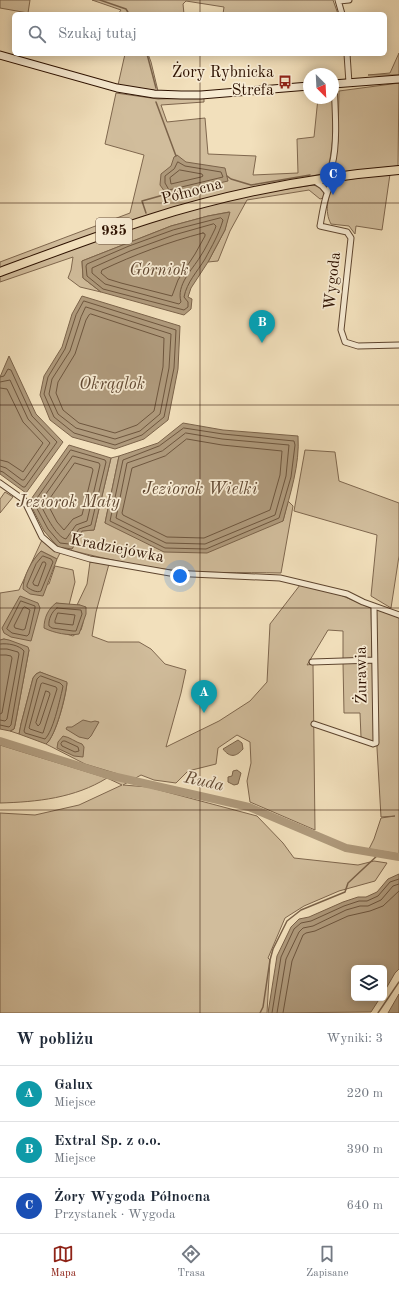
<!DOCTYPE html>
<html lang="pl">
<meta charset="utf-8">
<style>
body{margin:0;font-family:"Old Standard TT",serif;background:#f6f6f7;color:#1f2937}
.controls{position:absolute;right:12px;bottom:12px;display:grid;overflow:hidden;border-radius:6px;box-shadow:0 2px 10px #0003}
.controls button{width:36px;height:36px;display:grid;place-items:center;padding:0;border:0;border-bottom:1px solid #e0e1e3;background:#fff;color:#1f2937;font:20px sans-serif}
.compass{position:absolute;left:303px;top:68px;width:36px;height:36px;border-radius:50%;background:#fff;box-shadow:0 2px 10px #0003;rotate:156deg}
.you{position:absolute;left:180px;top:576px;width:14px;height:14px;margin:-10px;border:3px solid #fff;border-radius:50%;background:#1a73e8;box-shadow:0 0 0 6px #1a73e833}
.badge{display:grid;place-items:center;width:26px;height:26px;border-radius:50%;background:#8f2418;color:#fff;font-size:13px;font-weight:700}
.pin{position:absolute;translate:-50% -33px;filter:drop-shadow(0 1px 2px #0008)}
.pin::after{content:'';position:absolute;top:21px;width:14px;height:12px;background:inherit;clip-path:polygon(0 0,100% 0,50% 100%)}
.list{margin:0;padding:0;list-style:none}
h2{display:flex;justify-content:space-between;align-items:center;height:52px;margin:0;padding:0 16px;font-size:17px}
h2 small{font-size:13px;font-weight:400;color:#747a83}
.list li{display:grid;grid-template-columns:26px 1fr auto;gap:12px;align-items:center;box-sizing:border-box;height:56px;padding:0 16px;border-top:1px solid #e0e1e3}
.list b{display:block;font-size:15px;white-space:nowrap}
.list p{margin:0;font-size:13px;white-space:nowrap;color:#747a83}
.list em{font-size:13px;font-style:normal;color:#747a83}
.icon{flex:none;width:22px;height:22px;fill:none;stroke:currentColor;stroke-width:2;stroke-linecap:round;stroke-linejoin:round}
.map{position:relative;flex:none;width:399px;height:1013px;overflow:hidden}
.search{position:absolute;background:#fff;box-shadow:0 2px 10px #0003;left:12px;right:12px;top:12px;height:44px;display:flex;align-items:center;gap:10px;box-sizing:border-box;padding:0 14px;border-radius:6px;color:#747a83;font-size:15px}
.sheet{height:220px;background:#fff}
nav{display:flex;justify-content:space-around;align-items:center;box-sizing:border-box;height:56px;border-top:1px solid #e0e1e3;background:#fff;font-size:11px;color:#747a83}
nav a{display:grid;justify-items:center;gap:2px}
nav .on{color:#8f2418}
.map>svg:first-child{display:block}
.green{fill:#d1bd9c;stroke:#7f674e}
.water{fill:#af9a7c;stroke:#7b634a}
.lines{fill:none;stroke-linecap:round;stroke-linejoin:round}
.shore{stroke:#6e563e;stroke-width:1}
.stream{stroke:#7b634a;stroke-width:1.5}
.river{stroke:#af9a7c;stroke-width:8}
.street-casing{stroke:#5e452f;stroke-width:7}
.secondary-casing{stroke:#2d1100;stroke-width:9}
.primary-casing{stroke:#2d1100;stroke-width:10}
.street{stroke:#f7ebd3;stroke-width:5}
.secondary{stroke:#f7ebd3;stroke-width:7}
.primary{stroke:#f2e0bc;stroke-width:8}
.grid{fill:none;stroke:#2d1100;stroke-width:1;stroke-opacity:0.55}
.labels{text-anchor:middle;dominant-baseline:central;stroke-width:3.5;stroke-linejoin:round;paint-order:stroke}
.shield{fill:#f7ebd3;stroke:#6a523f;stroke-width:1}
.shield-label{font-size:15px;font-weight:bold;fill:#2d1100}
.poi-label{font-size:16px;fill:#2d1100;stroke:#f7ebd3;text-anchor:end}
.street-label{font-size:16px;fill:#2d1100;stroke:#f7ebd3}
.water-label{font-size:17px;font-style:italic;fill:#614832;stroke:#f7ebd3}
</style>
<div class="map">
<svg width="399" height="1013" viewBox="0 0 399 1013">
<rect width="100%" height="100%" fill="#f2e0bc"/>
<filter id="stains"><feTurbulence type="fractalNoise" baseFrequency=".005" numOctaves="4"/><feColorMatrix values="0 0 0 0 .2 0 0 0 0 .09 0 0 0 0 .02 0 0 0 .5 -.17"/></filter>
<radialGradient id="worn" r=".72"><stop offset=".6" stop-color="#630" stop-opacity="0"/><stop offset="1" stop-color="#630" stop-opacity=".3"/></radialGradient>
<!-- green -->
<path class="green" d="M0,0h30l-2,13 -28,-5z
M92,0h241l5,14h-115l1,-7 -38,-6 -3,3 1,10h-66l3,-4z
M399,53v22h-31l22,-2z
M125,54h23l3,8 7,29 -40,-6z
M399,83l-1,83 -56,6 -4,-3 -3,-6 3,-22 1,-50z
M116,93l42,6 46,-1v4l-43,3 6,17 38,-4 3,36 48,2 -3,19 45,-2 -1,-34 17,-2 4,-39h14c3,17 1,59 -6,75l-95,20 -231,76v-7l130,-49 14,-58 -39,-11z
M390,174l-8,56 -26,-4 -1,8 -6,-8 -18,-2c-7,-13 -3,-28 3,-40l9,-4z
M313,185l7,2 4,5 -1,6 -3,1 -11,-9 -62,10 -17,31 -12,30 -10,1 17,-32 4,-18 -21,4 -37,10 -89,35 1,17 18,14 -21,-5 -12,-9 3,-8 2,-13 -73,25v-6l147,-54 101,-27z
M305,450l30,2 4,29 60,22v53l-8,52 -20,-12 6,-61 -83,-24z
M119,456l-14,67 178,-2 5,-20 5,5 -12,67c-39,-1 -79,1 -118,-4 -36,-5 -70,-13 -105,-22l14,2 10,-18 12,-1 17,-72z
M5,492l8,5 -13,16v-14z
M42,540l6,6 12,7 -3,6 -16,-8 -9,11 -9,22h26l6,-18 18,4 2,12 -6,23 -13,-2 7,30 10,3 8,-6 2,-7 -3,-18h-3l10,-21 3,-22 19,2 -13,48 -4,24 16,6h31l12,7 14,15 21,6 -5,23 -15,54 53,-26 31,-20 17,-19 3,-58 30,-39 38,9 33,14 1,50 -29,2v-29l-15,-1 -21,35 6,-1 2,166 -65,-28 -3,-21 4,-18 -1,-21 -13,-7 -19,13 -2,16 -28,7 -12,12 -22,-3 -13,-5 -18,10 25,2 109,29 26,27 11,15 64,7 16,-4 13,2 -12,18 -36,10 -35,15 -19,12 -17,40 2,2 -3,53h-267v-200l35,2 44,-10 43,-20 -15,-7c-32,20 -70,24 -107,25v-58l107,33 11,-4 -33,-10 -39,-20c10,-8 20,-48 21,-61l-27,-11 -4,2 -3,4 -12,46 -2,10 -9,-3 4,-2 1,-4 14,-75 -25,-11 -4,1v-47l19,-3z
M376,607l23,11v236l-30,-5 5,-10 7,-21 14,-2 -14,1 -4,-69z
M343,663h30l1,77 -1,2 -12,-5 -1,-24h-16z"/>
<!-- water -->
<path class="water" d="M177,155l9,7 39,6 3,13 -61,14 -7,-10 1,-11 10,-8 3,-9z
M230,212l-5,18 -17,32 -17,26 -3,9 4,2 -1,10 -7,6 -83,-23 -18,-14 -1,-17 89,-35 37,-10z
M82,296l98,30 -2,43 -10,51 -24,19 -29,10 -43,-12 -22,-17 -10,-25 4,-19 18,-29 10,-33z
M9,356l27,58 27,28 -37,51 -26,-19v-97z
M183,423l40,7 75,6c2,29 -8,58 -15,85l-76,32 -43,-1 -59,-29 14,-67 39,-13z
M69,445l42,13 -17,72 -12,1 -10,18 -14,-2 -14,-16 -15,-29z
M41,551l16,8 -14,37 -13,-2 -7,-5c0,-13 9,-29 18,-38z
M20,596l18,7 2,5 -9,33 -20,-4 -7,-4 -2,-5z
M56,603l24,2 6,2v7l-7,20c-10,2 -25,-1 -35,-6 0,-10 4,-19 12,-25z
M4,639l5,1 19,7 1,3 -14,75 -1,4 -4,2 -10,-2v-89z
M40,672l27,10c-1,13 -11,54 -21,62l-27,-10 2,-10 12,-46 3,-4z
M83,720l8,2 4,-1 4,1 -8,14 -3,3 -9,-2 -13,-8 1,-2h5z
M63,736c7,1 12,6 19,8l2,3 -1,10 -9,-1 -17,-8 1,-6z
M238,740l4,3 1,6c-7,8 -13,9 -20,0z
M237,770l4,3 -3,11 -4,1 -6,-3v-5l4,-1 1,-5z
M399,874v95l-4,4 -11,19v-24h-30v30h26l-9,14 -103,1 9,-57 14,-29 8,-8 10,-2 34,-15 15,-5h8l11,-5 11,-13z
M399,994v19h-11z"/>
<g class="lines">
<!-- shore -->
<path class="shore" d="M178,162l7,4 36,6 2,5 -54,13 -4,-7v-7l9,-7z
M180,170l22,4 1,2 -2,1 -30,7 -1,-6z
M221,218l2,2c-4,14 -11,26 -18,39 -8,13 -18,23 -21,38l4,5v5l-4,3 -81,-21 -16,-13 -1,-10 1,-2 42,-18 44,-16z
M214,224l2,2 -1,3c-5,10 -9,19 -15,28 -8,13 -24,28 -19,45l-2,2 -74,-20 -13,-11v-5l38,-17 44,-16z
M203,233l2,1v2l-10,18 -17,26 -6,16 -51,-13 -13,-4 -7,-6 1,-3c32,-15 66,-28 101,-37z
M84,301l92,29 -2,38 -10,49 -22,18 -27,10 -41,-12 -20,-16 -10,-23 4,-17 17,-28 11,-34z
M86,307l85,27 -2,34 -9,46 -20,17 -25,8 -39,-11 -18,-14 -9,-20 3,-15 18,-28 11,-34z
M91,314l73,24 -1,29 -9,44 -17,14 -22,8 -36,-10 -16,-13 -7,-17 2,-11 17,-28 11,-34 3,-5z
M0,377l4,-1 4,-7 3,1 21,46 25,26 -32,45h-2l-20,-15 -3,-1
M0,382l10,-2 18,39 22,24 -26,37h-2l-16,-12 -6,-2
M0,388l7,1 16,33 20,21 -20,29 -15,-10 -8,-2
M184,428l39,6 71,7 1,4 -4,32 -12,41 -73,31 -41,-1 -55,-27 13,-61 36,-14z
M186,433l36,6 67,6 -3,31 -11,39 -70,29 -39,-1 -50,-25 11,-55 35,-12z
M187,439l35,6 60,6 -2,24 -10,35 -66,28 -37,-1 -44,-22 -1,-2 10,-45 33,-12z
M71,450l34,10 1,2 -15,63 -12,4 -10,15 -9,-1 -12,-14 -14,-26z
M73,456l26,7 1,2 -13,56 -11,4 -10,14c-10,-2 -22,-27 -26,-36z
M75,463l17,5 1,2 -11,45 -9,4 -9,11 -7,-8 -10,-19z
M43,556l8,3 2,3 -12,29c-4,2 -10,-1 -14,-4v-2l9,-21z
M43,562h2l1,2 -8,22 -4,-1 -1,-2z
M21,601l14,5v2l-6,26 -2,2 -15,-3 -5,-4z
M25,607l5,3 -5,19 -2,1 -8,-2 -1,-2 9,-18z
M57,608l24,2 1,4 -6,17h-3l-21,-3 -3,-2c-1,-6 3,-15 8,-18z
M58,613l17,2 -2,10 -18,-2v-2z
M0,644c8,-1 19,1 24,7l-13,74 -2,2 -9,-2
M0,649h7l11,3 1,2 -12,65 -2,2 -5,-1
M0,655h6l5,1 1,2 -10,55 -2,1
M41,676l19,7 3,3 -1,5c-3,12 -9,40 -17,48l-20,-6 -1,-2 13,-52 2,-2z
M43,683l13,4 1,2 -14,44h-1l-12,-4 -1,-1 12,-44z
M46,691l3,1 1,2 -10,30 -2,2 -2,-3z
M63,741h2l13,6 1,4 -4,1 -13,-6 -1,-2z
M272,1013l9,-56 13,-28 7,-6 10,-2 33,-15 15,-5h8l11,-5 12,-14 9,-3
M277,1013l9,-54 13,-27 4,-4 10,-2 33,-16 14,-4h8l13,-6 12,-14 6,-2
M283,1013l9,-52 11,-26 3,-2 9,-2 33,-15 22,-5 13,-5 16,-15"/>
<!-- stream -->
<path class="stream" d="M100,0l26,9 3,5
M147,54l9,34
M156,102l20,54
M227,176l4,3 20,6 59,-10
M146,213l-4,-12 25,-7
M260,1013l3,-6 7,-47 3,-11 14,-28 14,-11 44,-18 3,-9 31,-29
M378,1013l21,-31"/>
<!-- river -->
<path class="river" d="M0,741l108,34 141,32 97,41 53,9"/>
<!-- street casing -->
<g class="street-casing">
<path id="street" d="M338,0l4,14
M339,1l10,-1
M347,54l2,29
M336,177c-11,13 -13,33 -16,49l27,6 4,6 -10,92 4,12 13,4 41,-1
M325,178c3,-4 6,-8 7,-13 6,-22 3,-58 2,-81
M313,180l9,6 5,6
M0,483l24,17 18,37 14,12 34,10 80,14 110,5 67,16 16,8 36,13
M312,662l62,-2
M314,724l59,20 3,-1 -2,-137"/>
</g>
<!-- secondary casing -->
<g class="secondary-casing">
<path id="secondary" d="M0,55l117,33 37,6 27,1h20l108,-9
M333,84l66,-5"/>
</g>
<!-- primary casing -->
<g class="primary-casing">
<path id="primary" d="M0,272c49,-18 99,-37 149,-53 81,-26 165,-42 250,-49"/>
</g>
<!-- street -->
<use href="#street" class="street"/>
<!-- secondary -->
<use href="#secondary" class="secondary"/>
<!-- primary -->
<use href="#primary" class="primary"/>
</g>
<!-- grid -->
<path class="grid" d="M200,0v14M200,54v959M0,203h399M0,405h399M0,608h399M0,810h399"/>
<!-- icons -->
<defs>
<g id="bus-bare" transform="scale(1.08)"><path d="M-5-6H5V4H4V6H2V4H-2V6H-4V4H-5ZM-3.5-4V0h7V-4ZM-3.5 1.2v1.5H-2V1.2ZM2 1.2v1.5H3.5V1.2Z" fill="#8f2418" stroke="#f7ebd3" stroke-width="2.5" paint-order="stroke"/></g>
</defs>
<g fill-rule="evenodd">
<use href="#bus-bare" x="285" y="82"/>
</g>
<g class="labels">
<!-- shield labels -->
<rect class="shield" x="96" y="218" width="36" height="26" rx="3"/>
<g class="shield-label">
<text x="114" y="231">935</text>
</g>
<!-- poi labels -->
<g class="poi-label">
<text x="274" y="73">Żory Rybnicka<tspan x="274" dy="18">Strefa</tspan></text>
</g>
<!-- street labels -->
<g class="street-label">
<text transform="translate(192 192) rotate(-15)">Północna</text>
<text transform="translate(333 281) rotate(-84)">Wygoda</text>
<text transform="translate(117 549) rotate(11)">Kradziejówka</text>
<text transform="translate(362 675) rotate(-91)">Żurawia</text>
</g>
<!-- water labels -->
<g class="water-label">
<text x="159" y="270">Górniok</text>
<text x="112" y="384">Okrąglok</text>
<text x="200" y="489">Jeziorok Wielki</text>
<text x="68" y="502">Jeziorok Mały</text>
<text transform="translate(204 782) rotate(13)">Ruda</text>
</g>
</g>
<rect width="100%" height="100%" filter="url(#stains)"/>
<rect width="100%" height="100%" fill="url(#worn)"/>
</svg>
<div class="controls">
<button><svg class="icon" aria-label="layers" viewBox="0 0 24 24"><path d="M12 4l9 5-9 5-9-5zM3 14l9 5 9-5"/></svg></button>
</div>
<svg class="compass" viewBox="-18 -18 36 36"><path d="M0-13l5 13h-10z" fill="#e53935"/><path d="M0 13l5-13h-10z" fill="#747a83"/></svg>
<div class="you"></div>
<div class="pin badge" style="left:204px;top:713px;background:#0f9aa8">A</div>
<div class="pin badge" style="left:262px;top:343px;background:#0f9aa8">B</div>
<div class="pin badge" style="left:333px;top:195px;background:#1a4fb4">C</div>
<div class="search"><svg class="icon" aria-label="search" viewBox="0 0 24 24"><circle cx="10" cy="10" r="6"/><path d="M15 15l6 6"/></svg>Szukaj tutaj</div>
</div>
<section class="sheet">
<h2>W pobliżu<small>Wyniki: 3</small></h2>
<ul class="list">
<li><span class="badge" style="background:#0f9aa8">A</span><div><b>Galux</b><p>Miejsce</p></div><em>220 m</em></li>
<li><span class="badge" style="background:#0f9aa8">B</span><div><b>Extral Sp. z o.o.</b><p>Miejsce</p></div><em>390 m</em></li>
<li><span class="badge" style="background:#1a4fb4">C</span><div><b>Żory Wygoda Północna</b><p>Przystanek · Wygoda</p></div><em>640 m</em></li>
</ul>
</section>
<nav>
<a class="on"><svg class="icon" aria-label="map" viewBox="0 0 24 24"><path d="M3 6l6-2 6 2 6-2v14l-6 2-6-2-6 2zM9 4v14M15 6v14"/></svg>Mapa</a>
<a><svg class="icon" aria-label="directions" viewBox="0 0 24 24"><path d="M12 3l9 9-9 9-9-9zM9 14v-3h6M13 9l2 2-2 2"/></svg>Trasa</a>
<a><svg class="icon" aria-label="saved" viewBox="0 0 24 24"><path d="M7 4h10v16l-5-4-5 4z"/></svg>Zapisane</a>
</nav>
